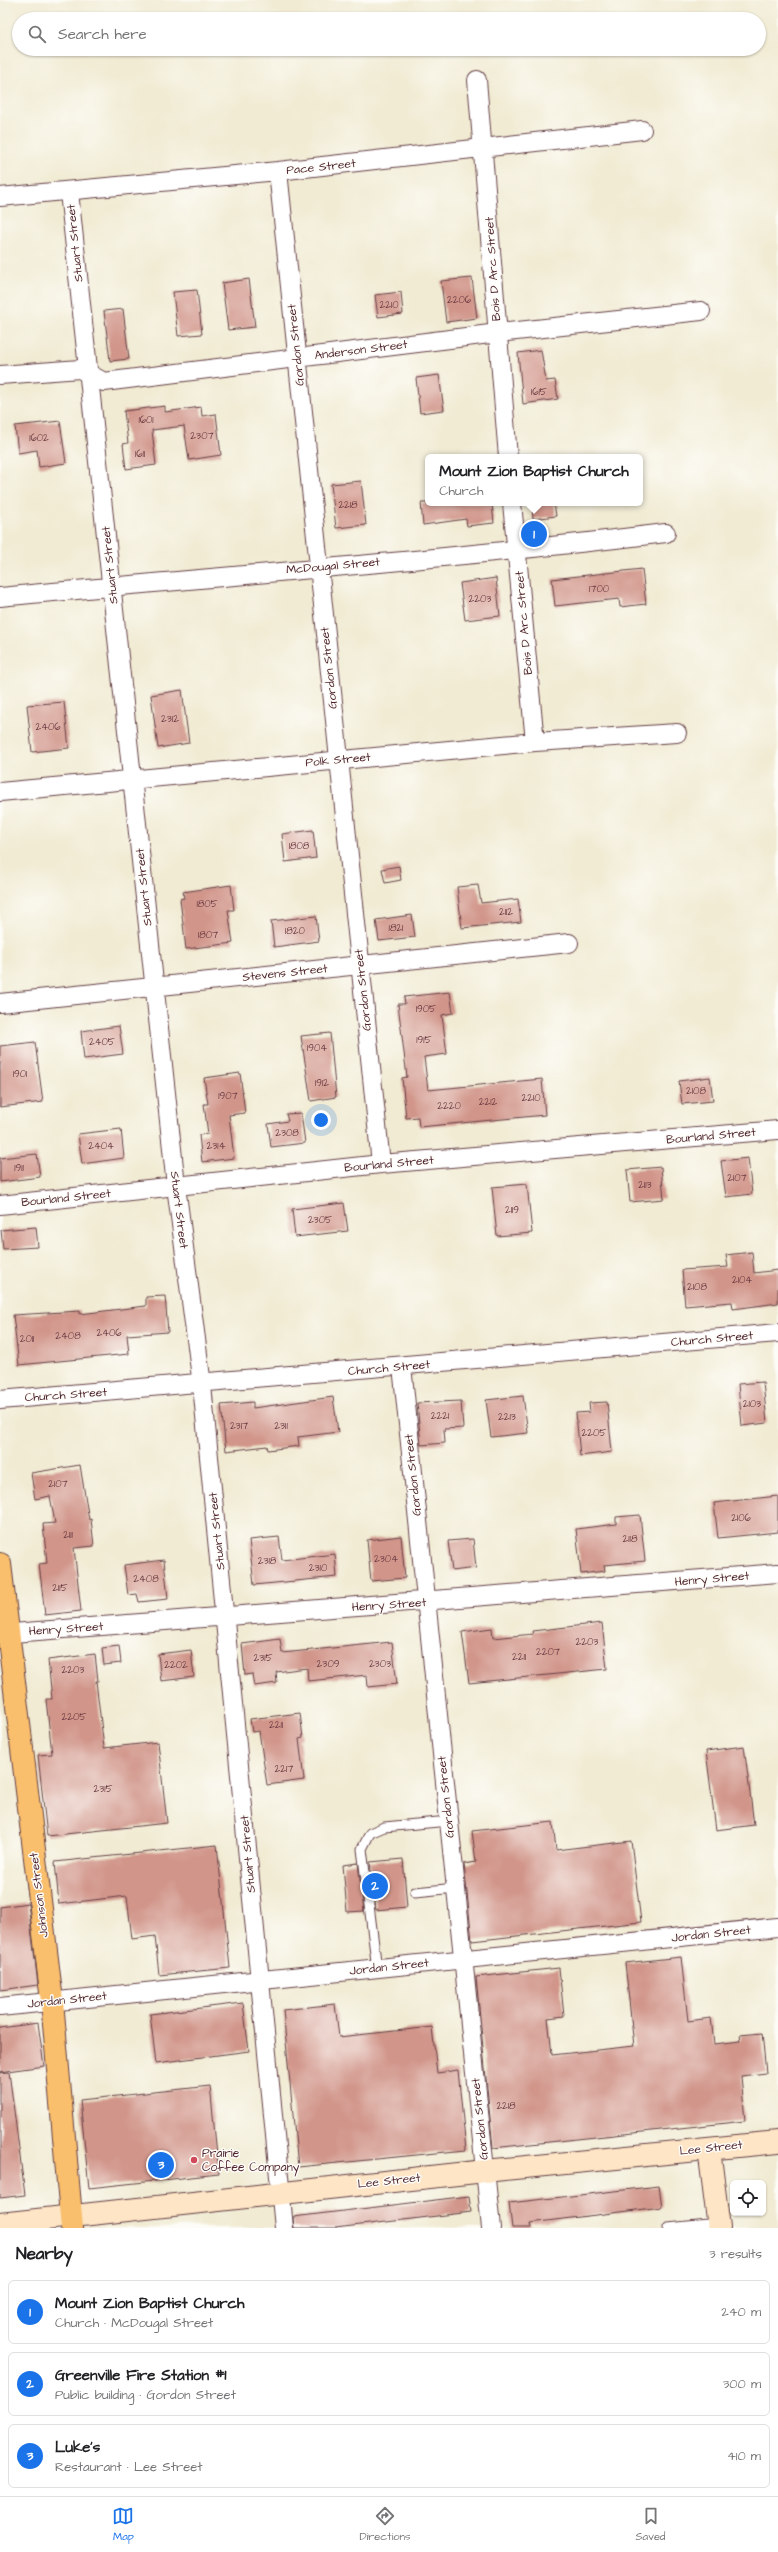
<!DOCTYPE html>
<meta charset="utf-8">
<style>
body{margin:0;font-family:"Architects Daughter",sans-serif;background:#f6f6f6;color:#202124}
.controls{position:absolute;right:12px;bottom:12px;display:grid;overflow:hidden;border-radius:6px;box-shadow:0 1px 3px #0004}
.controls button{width:36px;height:36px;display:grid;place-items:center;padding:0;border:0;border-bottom:1px solid #e0e0e0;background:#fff;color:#202124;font:20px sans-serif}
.you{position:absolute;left:321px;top:1120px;width:14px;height:14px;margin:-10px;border:3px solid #fff;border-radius:50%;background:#1a73e8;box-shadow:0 0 0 6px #1a73e833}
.badge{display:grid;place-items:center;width:26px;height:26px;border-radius:50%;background:#1a73e8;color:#fff;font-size:13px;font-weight:700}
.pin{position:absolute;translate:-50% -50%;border:2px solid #fff;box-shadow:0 1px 4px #0006}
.popup{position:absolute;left:425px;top:454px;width:218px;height:52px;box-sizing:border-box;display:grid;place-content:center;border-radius:6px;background:#fff;filter:drop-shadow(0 1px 3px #0005);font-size:13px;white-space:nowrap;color:#757577}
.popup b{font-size:15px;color:#202124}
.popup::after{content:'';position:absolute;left:50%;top:100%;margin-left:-8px;border:8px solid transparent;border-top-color:#fff}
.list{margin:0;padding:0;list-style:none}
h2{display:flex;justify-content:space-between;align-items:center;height:52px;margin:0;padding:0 16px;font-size:17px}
h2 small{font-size:13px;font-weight:400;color:#757577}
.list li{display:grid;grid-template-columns:26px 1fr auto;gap:12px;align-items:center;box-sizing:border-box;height:64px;margin:0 8px 8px;padding:0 8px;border:1px solid #e0e0e0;border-radius:6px}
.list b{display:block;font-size:15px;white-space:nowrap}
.list p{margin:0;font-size:13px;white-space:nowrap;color:#757577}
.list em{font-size:13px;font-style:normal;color:#757577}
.icon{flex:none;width:22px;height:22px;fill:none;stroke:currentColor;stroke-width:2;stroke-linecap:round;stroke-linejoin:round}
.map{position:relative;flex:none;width:778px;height:2228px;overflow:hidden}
.search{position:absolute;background:#fff;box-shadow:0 1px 3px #0004;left:12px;right:12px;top:12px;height:44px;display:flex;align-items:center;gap:10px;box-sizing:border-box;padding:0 14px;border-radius:22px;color:#757577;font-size:15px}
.sheet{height:268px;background:#fff}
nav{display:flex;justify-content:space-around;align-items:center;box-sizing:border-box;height:56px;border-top:1px solid #e0e0e0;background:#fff;font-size:11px;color:#757577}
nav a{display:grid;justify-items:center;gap:2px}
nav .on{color:#1a73e8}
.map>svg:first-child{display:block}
.building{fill:#d1958a}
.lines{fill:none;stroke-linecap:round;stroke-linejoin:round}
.service-casing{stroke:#633e44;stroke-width:11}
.minor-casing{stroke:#633e44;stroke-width:20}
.secondary-casing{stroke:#633e44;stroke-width:24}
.primary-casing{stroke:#633e44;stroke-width:24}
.service{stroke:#fff;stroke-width:9}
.minor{stroke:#fff;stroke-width:18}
.secondary{stroke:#fde5c5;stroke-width:22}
.primary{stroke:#f9bf6d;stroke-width:22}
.poi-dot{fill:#d1495b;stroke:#fdfcf7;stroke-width:1.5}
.labels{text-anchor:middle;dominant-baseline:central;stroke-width:3;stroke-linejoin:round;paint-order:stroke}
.number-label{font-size:10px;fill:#6c3c43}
.street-label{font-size:12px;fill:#4a1f2b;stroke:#fdfcf7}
.poi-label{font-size:12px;fill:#4a1f2b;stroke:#fdfcf7;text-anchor:start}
</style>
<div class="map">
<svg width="778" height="2228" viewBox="0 0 778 2228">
<rect width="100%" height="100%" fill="#fdfcf7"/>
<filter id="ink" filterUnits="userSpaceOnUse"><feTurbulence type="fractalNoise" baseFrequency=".025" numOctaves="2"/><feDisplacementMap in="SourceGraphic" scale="8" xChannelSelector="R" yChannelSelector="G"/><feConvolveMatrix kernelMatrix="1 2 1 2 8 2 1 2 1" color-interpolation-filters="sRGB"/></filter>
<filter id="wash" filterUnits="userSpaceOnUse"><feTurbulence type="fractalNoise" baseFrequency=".012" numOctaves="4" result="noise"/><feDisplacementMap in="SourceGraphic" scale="16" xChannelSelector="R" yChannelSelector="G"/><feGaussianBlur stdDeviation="0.9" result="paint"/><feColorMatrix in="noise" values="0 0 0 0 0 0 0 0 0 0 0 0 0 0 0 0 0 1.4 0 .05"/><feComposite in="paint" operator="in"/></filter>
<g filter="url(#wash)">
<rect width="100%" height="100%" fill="#f1ebd3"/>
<g id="blocks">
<!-- building -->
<path class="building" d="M472,278l5,40 -31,4 -5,-41z
M249,279l6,48 -27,3 -6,-47z
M197,290l5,44 -24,2 -5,-44z
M401,292l2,22 -25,3 -3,-22z
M123,309l6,50 -19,2 -6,-50z
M541,350l5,31 9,-1 3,19 -35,5 -5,-51z
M439,375l5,35 -24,3 -4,-35z
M165,406v6l36,-5 1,9 14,-2 5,41 -32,5 -5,-34 -32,4 4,35 -30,4 -3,-25 5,-1 -4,-32z
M60,421l6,42 -27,4 -2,-17 -19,3 -3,-27z
M361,481l5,44 -30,3 -5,-44z
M421,503h71l2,20 -27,3 -1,-7 -43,6z
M532,503h22l2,13 -23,3z
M642,569l4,35 -26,3 -1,-8 -64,7 -3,-27z
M496,578l4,38 -35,4 -5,-37z
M182,690l7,53 -31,5 -7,-53z
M64,702l5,46 -37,4 -5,-47z
M313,830l3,28 -31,4 -3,-28z
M399,866l2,14 -16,3 -3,-14z
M231,885l3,25h-6l5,33 -47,6 -6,-50 4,-1 -1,-6z
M478,885l3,18 37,-4 3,23 -59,6 -5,-41z
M412,915l3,22 -36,4 -3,-21z
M316,916l3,25 -45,6 -3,-26z
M450,992l3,21 -11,2 5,39 -23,3 4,33 114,-11 3,36 -126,12 -1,-10 -12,1 -4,-40 5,-1 -9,-73h7l-1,-7z
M119,1026l4,28 -39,5 -3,-28z
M330,1033l6,64 -25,4 -10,-65z
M35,1042l8,60 -43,5v-61z
M240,1073l5,40 -16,2 5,43 -32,4 -3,-27 9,-1 -4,-30h4l-4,-26z
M710,1077l3,24 -31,3 -3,-23z
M301,1113l4,30 -34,4 -3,-23 20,-3 -2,-7z
M121,1129l3,29 -42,6 -4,-30z
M37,1154l3,23 -40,5v-24z
M748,1158l4,36 -26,3 -5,-36z
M661,1167l3,32 -34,3 -3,-32z
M527,1184l5,49 -35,3 -5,-49z
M344,1203l4,28 -53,6 -3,-28z
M36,1227l2,20 -35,2 -2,-19z
M752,1252l2,21 24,-3v33l-45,6 -1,-7 -47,4 -3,-36 46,-3 -2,-12z
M165,1296l3,36 -41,3 2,19 -110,11 -6,-50 67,-4v3l66,-8v-9z
M763,1382l4,41 -25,3 -4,-42z
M523,1396l5,37 -37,4 -5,-37z
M333,1397l5,35 -40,5 1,9 -31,4 -1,-4 -41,5 -5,-46 32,-3v6z
M461,1401l2,27 -19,1 1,14 -24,2 -4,-42z
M607,1402l5,50 -32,4 -4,-43 14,-1 -1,-9z
M80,1465l9,55 2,-1 3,27 -20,2 7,63 -36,4 -6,-51 8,-1 -4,-39 12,-1 -5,-27 -15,3 -4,-26z
M778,1496v36l-60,6 -4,-35z
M640,1515l5,46 -41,4 1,6 -24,3 -5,-45 40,-5v-7z
M401,1536l4,42 -34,3 -4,-41z
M279,1537l3,23 53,-6 2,23 -83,8 -5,-45z
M473,1539l3,29 -24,3 -4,-30z
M164,1560l4,39 -29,3 -2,-8 -9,1 -4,-30z
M602,1623l5,46 -138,14 -7,-51 30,-4 1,10 40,-4 -1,-3z
M280,1639l2,14 110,-11 5,42 -29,3 -1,-12 -59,6 -1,-13 -31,4 1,11 -23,3 -2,-12 -7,1 -3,-31z
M119,1646l2,17 -17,2 -2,-17z
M191,1650l3,27 -33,4 -3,-27z
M95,1654l3,27h-2l8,67 54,-6 9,81 -120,13 -9,-81 14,-1 -6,-55h6l-4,-39z
M300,1713l3,25 -4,1 5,41 -37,5 -8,-54 -7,1 -2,-13z
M744,1746l10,79 -38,5 -10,-79z
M553,1822l3,28 75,-9 10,81 -169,19 -8,-77 12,-2 -4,-31z
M217,1845l13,123 -71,7 -4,-39 -23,3 -5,-43 -68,8 -4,-42z
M403,1859l4,48 -31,3 -6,-48z
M358,1863l6,48 -17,1 -4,-47z
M28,1903l10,82 -38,5v-83z
M681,1957l7,64 23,-3 3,26 27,-3 -1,-6 22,-2 4,40 -25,3 4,45 -252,27 -17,-171 83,-9 5,48 -16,2 4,37 82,-9 -9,-83z
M243,2003l6,48 -93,12 -6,-49z
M335,2004l4,33 93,-10 5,46 21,-3 8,80 -168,17 -15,-157z
M38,2023l6,43 -44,6v-44z
M9,2072l16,123 -25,3v-125z
M210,2086l9,88 -130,14 -9,-88z
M659,2186l3,21 -132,16 1,5h-19l-3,-25z
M469,2196l2,16 -136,16h-41l-1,-11z"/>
</g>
</g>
<g filter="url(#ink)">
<use href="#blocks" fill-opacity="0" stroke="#633e44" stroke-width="1"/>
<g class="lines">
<!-- service casing -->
<g class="service-casing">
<path id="service" d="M415,1892l41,-4
M377,1969l-15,-120 8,-16 14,-6 65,-6
M668,2228l50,-5"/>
</g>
<!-- minor casing -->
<g class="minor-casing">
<path id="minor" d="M477,80l31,377
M278,171l103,993
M69,192l107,994 26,199 82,843
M0,197l278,-26 364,-41
M0,375l80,-6 24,13 394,-49 203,-22
M512,503l23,239
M0,597c222,-21 444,-37 666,-64
M0,792l535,-50 142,-9
M0,1003l569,-60
M0,1205l381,-41 397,-34
M402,1366l89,862
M0,1400l778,-67
M0,1634l778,-61
M0,2007l778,-80"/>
</g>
<!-- secondary casing -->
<g class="secondary-casing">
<path id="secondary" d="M709,2149l10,79
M0,2224l485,-53 293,-29"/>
</g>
<!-- primary casing -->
<g class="primary-casing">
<path id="primary" d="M0,1564l52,437 20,227"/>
</g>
<!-- service -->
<use href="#service" class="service"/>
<!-- minor -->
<use href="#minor" class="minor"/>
<!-- secondary -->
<use href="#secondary" class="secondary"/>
<!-- primary -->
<use href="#primary" class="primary"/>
</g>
</g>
<!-- markers -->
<circle class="poi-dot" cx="194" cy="2160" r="4"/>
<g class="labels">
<!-- number labels -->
<g class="number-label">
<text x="459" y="300">2206</text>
<text x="389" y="305">2210</text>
<text x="539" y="392">1615</text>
<text x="146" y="420">1601</text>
<text x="202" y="436">2307</text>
<text x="39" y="438">1602</text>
<text x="140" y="454">1611</text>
<text x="348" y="505">2218</text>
<text x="599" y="589">1700</text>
<text x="480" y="599">2203</text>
<text x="170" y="719">2312</text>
<text x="48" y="727">2406</text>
<text x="299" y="846">1808</text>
<text x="207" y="904">1805</text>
<text x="506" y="912">2112</text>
<text x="396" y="928">1821</text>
<text x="295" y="931">1820</text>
<text x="208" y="935">1807</text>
<text x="426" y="1009">1905</text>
<text x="424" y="1040">1915</text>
<text x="102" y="1042">2405</text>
<text x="317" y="1048">1904</text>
<text x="20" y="1074">1901</text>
<text x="322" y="1083">1912</text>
<text x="696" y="1091">2108</text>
<text x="228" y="1096">1907</text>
<text x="531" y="1098">2210</text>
<text x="488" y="1102">2212</text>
<text x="449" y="1106">2220</text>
<text x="287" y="1133">2308</text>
<text x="101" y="1146">2404</text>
<text x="216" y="1146">2314</text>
<text x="19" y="1168">1911</text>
<text x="737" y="1178">2107</text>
<text x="645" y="1185">2113</text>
<text x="512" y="1210">2119</text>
<text x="320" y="1220">2305</text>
<text x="742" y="1280">2104</text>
<text x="697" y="1287">2108</text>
<text x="109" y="1333">2406</text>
<text x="68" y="1336">2408</text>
<text x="27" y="1339">2011</text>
<text x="752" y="1404">2103</text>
<text x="440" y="1416">2221</text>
<text x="507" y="1417">2213</text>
<text x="239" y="1426">2317</text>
<text x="281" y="1426">2311</text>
<text x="594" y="1433">2205</text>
<text x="58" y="1484">2107</text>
<text x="741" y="1518">2106</text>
<text x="68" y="1535">2111</text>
<text x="630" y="1539">2118</text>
<text x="386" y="1559">2304</text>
<text x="267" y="1561">2318</text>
<text x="318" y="1568">2310</text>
<text x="146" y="1579">2408</text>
<text x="60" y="1588">2115</text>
<text x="587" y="1642">2203</text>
<text x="548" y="1652">2207</text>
<text x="519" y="1657">2211</text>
<text x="263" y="1658">2315</text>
<text x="328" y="1664">2309</text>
<text x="380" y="1664">2303</text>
<text x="176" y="1665">2202</text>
<text x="73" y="1670">2203</text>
<text x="74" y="1717">2205</text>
<text x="276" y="1725">2211</text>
<text x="284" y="1769">2217</text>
<text x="103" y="1789">2315</text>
<text x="506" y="2106">2218</text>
</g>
<!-- street labels -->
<g class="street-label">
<text transform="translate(321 167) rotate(-6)">Pace Street</text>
<text transform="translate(75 243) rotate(-96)">Stuart Street</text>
<text transform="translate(493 269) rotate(-94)">Bois D Arc Street</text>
<text transform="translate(296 345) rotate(-96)">Gordon Street</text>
<text transform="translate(361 350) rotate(-7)">Anderson Street</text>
<text transform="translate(110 565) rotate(-96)">Stuart Street</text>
<text transform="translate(333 566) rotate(-5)">McDougal Street</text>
<text transform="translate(524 623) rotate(-95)">Bois D Arc Street</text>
<text transform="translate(329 668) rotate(-96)">Gordon Street</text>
<text transform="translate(338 760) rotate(-5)">Polk Street</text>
<text transform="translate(144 887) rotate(-96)">Stuart Street</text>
<text transform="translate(285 973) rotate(-6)">Stevens Street</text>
<text transform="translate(363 990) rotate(-96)">Gordon Street</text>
<text transform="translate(711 1136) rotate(-5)">Bourland Street</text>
<text transform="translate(389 1164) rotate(-5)">Bourland Street</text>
<text transform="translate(66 1198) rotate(-6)">Bourland Street</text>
<text transform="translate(179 1210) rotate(83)">Stuart Street</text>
<text transform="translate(712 1339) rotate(-5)">Church Street</text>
<text transform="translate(389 1368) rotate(-5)">Church Street</text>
<text transform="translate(66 1395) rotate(-4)">Church Street</text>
<text transform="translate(413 1475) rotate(-96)">Gordon Street</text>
<text transform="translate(217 1531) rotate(-96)">Stuart Street</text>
<text transform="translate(712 1579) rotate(-5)">Henry Street</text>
<text transform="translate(389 1605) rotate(-4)">Henry Street</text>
<text transform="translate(66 1629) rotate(-4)">Henry Street</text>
<text transform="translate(446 1797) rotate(-96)">Gordon Street</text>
<text transform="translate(248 1854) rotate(-95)">Stuart Street</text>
<text transform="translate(39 1895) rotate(-97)">Johnson Street</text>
<text transform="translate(711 1934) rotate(-6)">Jordan Street</text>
<text transform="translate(389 1967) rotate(-6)">Jordan Street</text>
<text transform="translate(67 2000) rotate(-6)">Jordan Street</text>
<text transform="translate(480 2119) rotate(-96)">Gordon Street</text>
<text transform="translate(711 2148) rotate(-6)">Lee Street</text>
<text transform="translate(389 2181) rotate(-6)">Lee Street</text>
</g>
<!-- poi labels -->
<g class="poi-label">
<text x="202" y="2153">Prairie<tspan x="202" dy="14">Coffee Company</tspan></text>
</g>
</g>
</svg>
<div class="controls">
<button><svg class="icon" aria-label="locate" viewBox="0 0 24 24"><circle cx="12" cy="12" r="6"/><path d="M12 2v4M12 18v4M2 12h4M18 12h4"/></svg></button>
</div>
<div class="you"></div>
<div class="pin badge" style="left:534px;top:534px">1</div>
<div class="popup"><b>Mount Zion Baptist Church</b>Church</div>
<div class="pin badge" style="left:375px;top:1886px">2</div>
<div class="pin badge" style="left:161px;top:2165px">3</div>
<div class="search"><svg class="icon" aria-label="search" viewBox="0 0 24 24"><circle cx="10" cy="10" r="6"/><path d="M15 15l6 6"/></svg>Search here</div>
</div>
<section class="sheet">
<h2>Nearby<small>3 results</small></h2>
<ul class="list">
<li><span class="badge">1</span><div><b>Mount Zion Baptist Church</b><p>Church · McDougal Street</p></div><em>240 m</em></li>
<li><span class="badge">2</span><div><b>Greenville Fire Station #1</b><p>Public building · Gordon Street</p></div><em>300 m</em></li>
<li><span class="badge">3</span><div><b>Luke's</b><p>Restaurant · Lee Street</p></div><em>410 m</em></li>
</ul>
</section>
<nav>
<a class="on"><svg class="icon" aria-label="map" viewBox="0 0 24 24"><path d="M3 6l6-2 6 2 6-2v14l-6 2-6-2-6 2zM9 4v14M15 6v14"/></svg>Map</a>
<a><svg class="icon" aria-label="directions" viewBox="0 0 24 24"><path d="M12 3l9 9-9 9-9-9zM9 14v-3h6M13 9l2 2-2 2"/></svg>Directions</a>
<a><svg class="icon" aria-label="saved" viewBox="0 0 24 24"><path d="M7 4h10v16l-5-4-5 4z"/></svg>Saved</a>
</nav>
